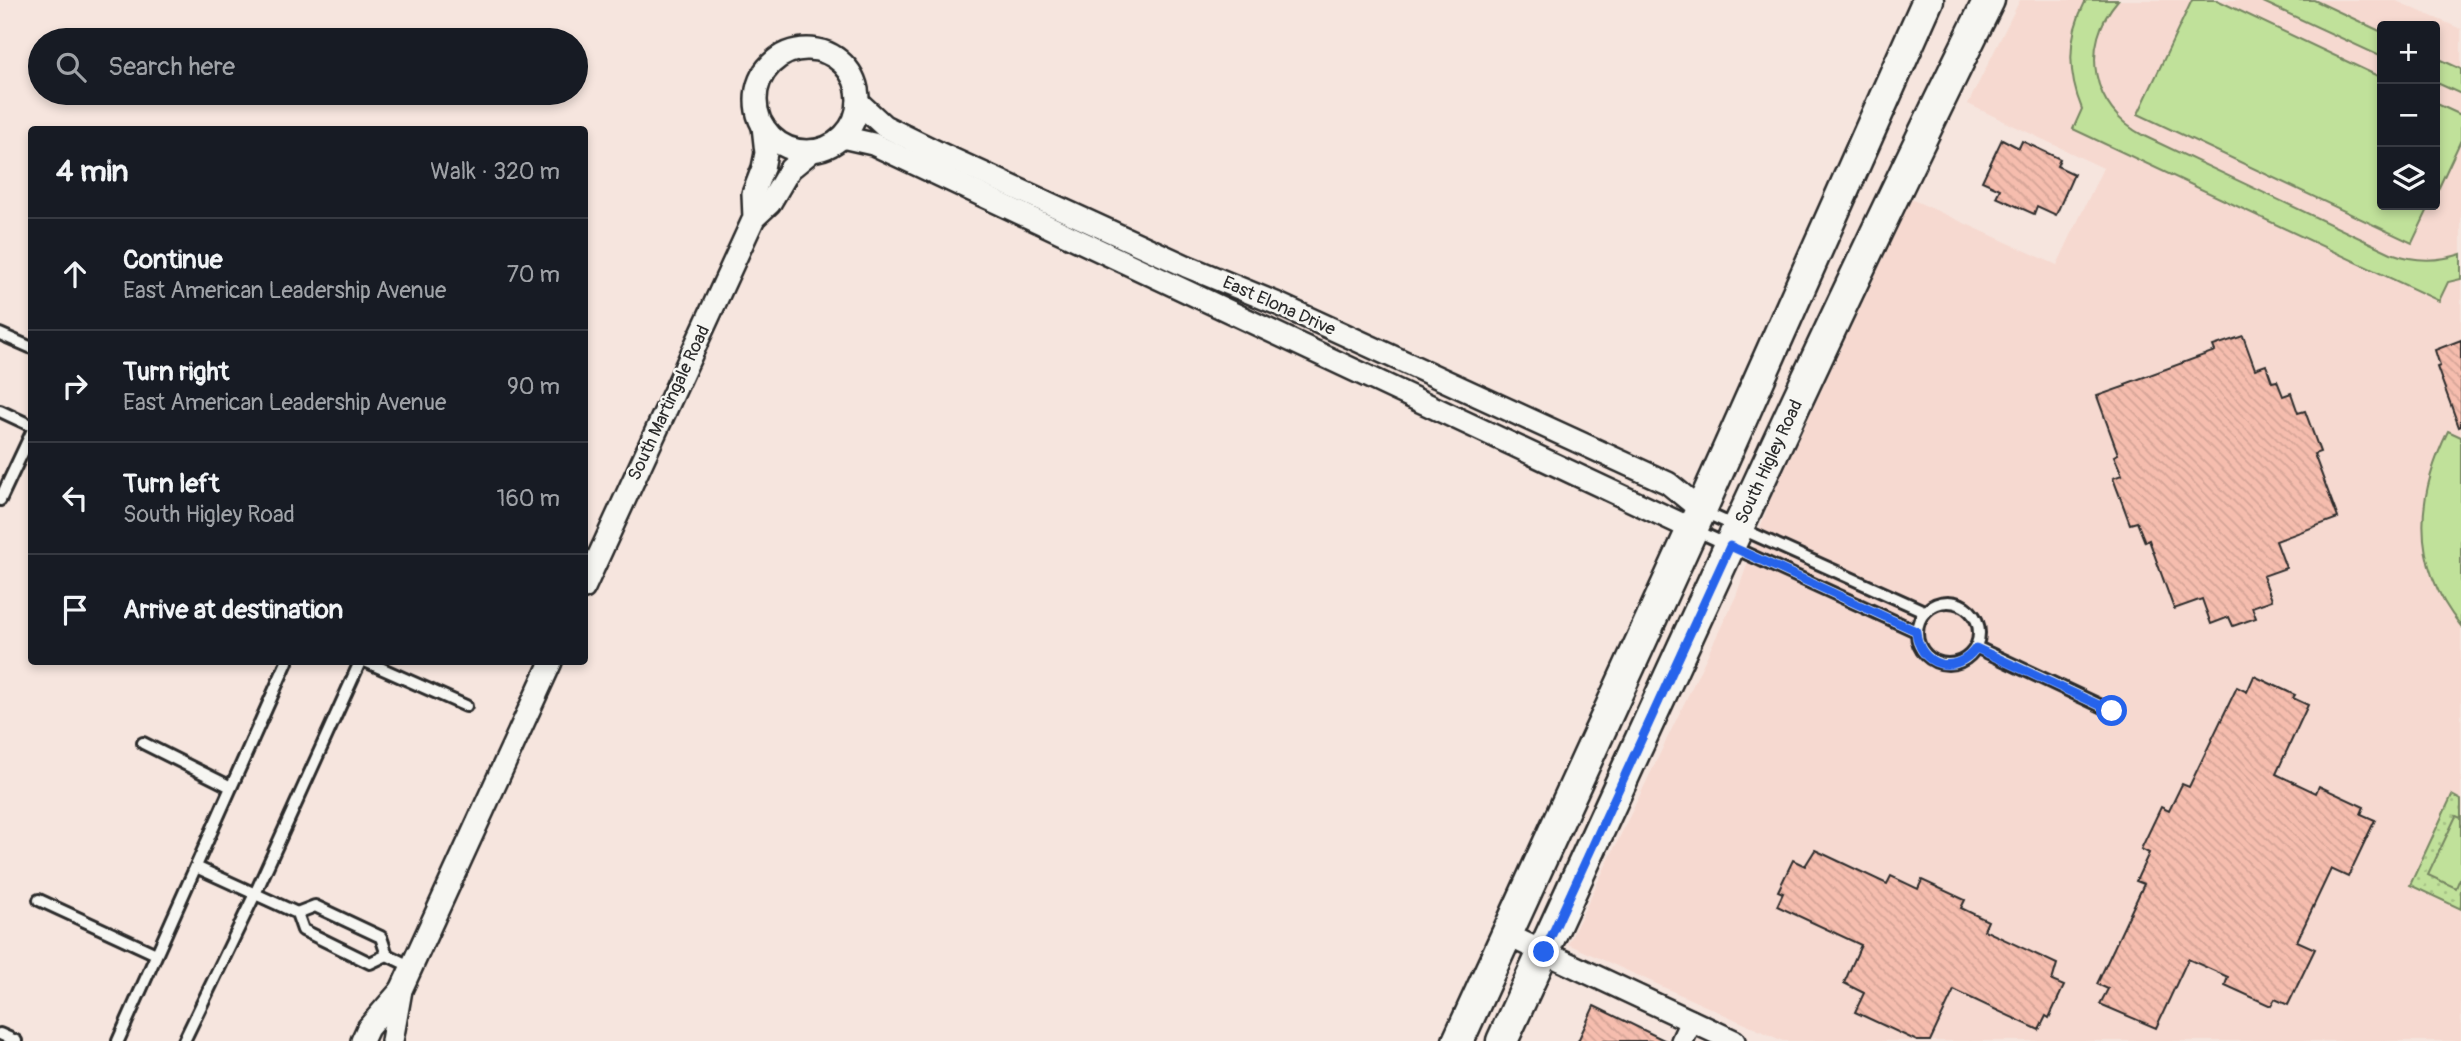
<!DOCTYPE html>
<meta charset="utf-8">
<style>
:root{--surface:#171b24;--page:#20242c;--text:#f1f3f6;--muted:#9ea1a6;--line:#363941}
body{margin:0;font-family:Pangolin,sans-serif;background:var(--page);color:var(--text)}
.controls{position:absolute;right:21px;top:21px;display:grid;overflow:hidden;border-radius:7px;box-shadow:0 4px 10px #0003}
.controls button{width:63px;height:63px;display:grid;place-items:center;padding:0;border:0;border-bottom:2px solid var(--line);background:var(--surface);color:var(--text);font:35px sans-serif}
.stop{position:absolute;width:21px;height:21px;margin:-16px;border:5px solid #2563eb;border-radius:50%;background:#fff}
.stop.end{background:#2563eb;border-color:#fff;box-shadow:0 2px 7px #0008}
.list{margin:0;padding:0;list-style:none}
h2{display:flex;justify-content:space-between;align-items:center;height:91px;margin:0;padding:0 28px;font-size:30px}
h2 small{font-size:23px;font-weight:400;color:var(--muted)}
.list li{display:grid;grid-template-columns:46px 1fr auto;gap:21px;align-items:center;box-sizing:border-box;height:112px;padding:0 28px;border-top:2px solid var(--line)}
.list b{display:block;font-size:26px;white-space:nowrap}
.list p{margin:0;font-size:23px;white-space:nowrap;color:var(--muted)}
.list em{font-size:23px;font-style:normal;color:var(--muted)}
.icon{flex:none;width:38px;height:38px;fill:none;stroke:currentColor;stroke-width:2;stroke-linecap:round;stroke-linejoin:round}
.map{position:relative;flex:none;width:2461px;height:1041px;overflow:hidden}
.search{position:absolute;background:var(--surface);box-shadow:0 4px 10px #0003;left:28px;top:28px;width:560px;height:77px;display:flex;align-items:center;gap:18px;box-sizing:border-box;padding:0 24px;border-radius:38px;color:var(--muted);font-size:26px}
.panel{position:absolute;background:var(--surface);box-shadow:0 4px 10px #0003;left:28px;top:126px;width:560px;height:539px;border-radius:7px}
.map>svg:first-child{display:block}
.built{fill:#f6d9d0;fill-rule:evenodd}
.park{fill:url(#park-dots);stroke:#768662;stroke-width:2}
.pitch{fill:#c0e19a;stroke:#768662;stroke-width:2}
.building{fill:url(#building-back-hatch);stroke:#2b2b2b;stroke-width:2}
.lines{fill:none;stroke-linecap:round;stroke-linejoin:round}
.service-casing{stroke:#2b2b2b;stroke-width:16}
.minor-casing{stroke:#2b2b2b;stroke-width:26}
.secondary-casing{stroke:#2b2b2b;stroke-width:35}
.service{stroke:#f6f6f2;stroke-width:10}
.minor{stroke:#f6f6f2;stroke-width:21}
.secondary{stroke:#f6f6f2;stroke-width:30}
.route{stroke:#2563eb;stroke-width:9}
.labels{text-anchor:middle;dominant-baseline:central;stroke-width:5;stroke-linejoin:round;paint-order:stroke}
.street-label{font-size:18px;fill:#2b2b2b;stroke:#f6f6f2}
</style>
<div class="map">
<svg width="2461" height="1041" viewBox="0 0 2461 1041">
<defs>
<pattern id="park-dots" width="8" height="8" patternUnits="userSpaceOnUse" patternTransform="scale(1.75)"><rect width="8" height="8" fill="#c0e19a"/><path d="M2 2h.1M6 6h.1" fill="none" stroke="#a5c185" stroke-width="1.8" stroke-linecap="round"/></pattern>
<pattern id="building-back-hatch" width="6" height="6" patternUnits="userSpaceOnUse" patternTransform="scale(1.75)"><rect width="6" height="6" fill="#f6bdae"/><path d="M-1 5l2 2M0 0l6 6M5-1l2 2" fill="none" stroke="#d3a396"/></pattern>
</defs>
<rect width="100%" height="100%" fill="#f6e5de"/>
<filter id="ink" filterUnits="userSpaceOnUse"><feTurbulence type="fractalNoise" baseFrequency=".0143" numOctaves="2"/><feDisplacementMap in="SourceGraphic" scale="14" xChannelSelector="R" yChannelSelector="G"/><feConvolveMatrix kernelMatrix="1 2 1 2 8 2 1 2 1" color-interpolation-filters="sRGB"/></filter>
<g filter="url(#ink)">
<path class="built" d="M2020 0H2394L2461 29V1041H1783L1568 944 1736 596 1770 500 1911 199 2057 265 2103 168 1968 104ZM2382 26H2435V205H2382Z"/>
<path class="park" d="M2452 795 2461 800V909L2410 885Z"/>
<g class="pitch">
<path d="M2086 0H2118C2079 45 2091 109 2144 136L2391 253C2415 262 2437 262 2461 254V279L2448 282 2439 301 2073 129 2082 109C2067 72 2067 36 2086 0Z"/>
<path d="M2192 0H2217L2382 78V205H2430L2412 243 2138 114Z"/>
<path d="M2259 0H2314L2382 32V57Z"/>
<path d="M2435 57 2461 69V94L2435 82Z"/>
<path d="M2435 103 2461 115V140L2435 196Z"/>
<path d="M2448 431 2461 437V626C2411 565 2415 498 2448 431Z"/>
<path d="M2456 816 2461 818V876L2456 888 2428 875Z"/>
</g>
<g class="building">
<path d="M2002 139 2019 148 2022 141 2060 159 2057 166 2074 174 2056 215 2037 206 2034 214 1996 197 2000 189 1982 181Z"/>
<path d="M2243 336 2255 369 2266 365 2272 382 2277 381 2283 396 2291 393 2298 413 2305 411 2320 452 2314 454 2338 518 2276 541 2286 568 2263 576 2272 600 2252 607 2256 618 2233 626 2229 617 2211 624 2202 599 2174 609 2149 540 2145 542 2137 522 2130 524 2113 478 2122 475 2114 456 2118 454 2097 396 2126 386 2125 384 2215 351 2213 346Z"/>
<path d="M2461 340V426L2459 427 2437 367 2440 366 2435 350Z"/>
<path d="M2254 676 2295 695 2293 698 2308 705 2276 774 2316 793 2319 786 2364 807 2361 814 2375 820 2348 877 2331 869 2297 941 2315 949 2288 1005 2275 999 2271 1006 2225 985 2228 977 2188 959 2156 1028 2100 1004 2108 989 2097 984 2144 884 2136 881 2149 853 2141 849 2161 807 2169 811 2182 784 2189 787 2237 687 2247 692Z"/>
<path d="M1815 850 1887 884 1891 876 1918 889 1922 880 1965 900 1961 908 1988 921 1984 930 2057 964 2052 981 2064 986 2049 1018 2046 1016 2039 1030 1954 990 1930 1041H1917L1855 1012 1864 993 1844 983 1861 945 1777 906 1783 893 1778 891 1793 860 1805 866Z"/>
<path d="M1594 1006 1666 1041H1578Z"/>
</g>
<g class="lines">
<defs>
<g id="service">
<path d="M0 334 32 348"/>
<path d="M0 411 32 426"/>
<path d="M0 500 32 432"/>
<path d="M1704 512 1924 611"/>
<path d="M1695 530 1916 631"/>
<circle cx="1948" cy="633" r="31"/>
<path d="M1976 647 2112 711"/>
<path d="M367 662 466 706"/>
<path d="M143 743 231 787"/>
<path d="M196 867 297 913 303 930 370 963 387 955"/>
<path d="M39 900 156 954"/>
<path d="M297 913 315 906 381 937 387 955 412 967"/>
<path d="M0 1034 16 1041"/>
<path d="M118 1041 287 662"/>
<path d="M184 1041 255 894 360 662"/>
</g>
<g id="minor">
<circle cx="807" cy="100" r="51"/>
<path d="M858 102 884 126 939 153 1186 266 1278 304 1668 483 1701 510"/>
<path d="M842 137 873 144 1692 529"/>
<path d="M754 218 753 194 763 168 766 153 763 126"/>
<path d="M584 588 754 218 770 203 790 169 812 151"/>
<path d="M1507 935 1734 1041"/>
<path d="M362 1041 368 1028 401 990"/>
<path d="M392 1041 401 990 551 662"/>
<path d="M1682 1041 1691 1021"/>
</g>
<g id="secondary">
<path d="M1458 1041 1701 510 1928 0"/>
<path d="M1502 1041C1663 693 1819 343 1989 0"/>
</g>
</defs>
<use href="#service" class="service-casing"/>
<use href="#minor" class="minor-casing"/>
<use href="#secondary" class="secondary-casing"/>
<use href="#service" class="service"/>
<use href="#minor" class="minor"/>
<use href="#secondary" class="secondary"/>
</g>
</g>
<g class="lines" filter="url(#ink)">
<path class="route" d="M1544 952 1730 546 1916 631C1919 667 1955 676 1976 648L2112 711"/>
</g>
<g class="labels">
<g class="street-label">
<text transform="translate(1279 306) rotate(24)">East Elona Drive</text>
<text transform="translate(669 403) rotate(-65)">South Martingale Road</text>
<text transform="translate(1769 462) rotate(-65)">South Higley Road</text>
</g>
</g>
</svg>
<div class="controls">
<button>+</button>
<button>−</button>
<button><svg class="icon" aria-label="layers" viewBox="0 0 24 24"><path d="M12 4l9 5-9 5-9-5zM3 14l9 5 9-5"/></svg></button>
</div>
<div class="stop" style="left:2112px;top:711px"></div>
<div class="stop end" style="left:1544px;top:952px"></div>
<div class="search"><svg class="icon" aria-label="search" viewBox="0 0 24 24"><circle cx="10" cy="10" r="6"/><path d="M15 15l6 6"/></svg>Search here</div>
<section class="panel">
<h2>4 min<small>Walk · 320 m</small></h2>
<ul class="list">
<li><svg class="icon" aria-label="ahead" viewBox="0 0 24 24"><path d="M12 20V5M6 11l6-6 6 6"/></svg><div><b>Continue</b><p>East American Leadership Avenue</p></div><em>70 m</em></li>
<li><svg class="icon" aria-label="right" viewBox="0 0 24 24"><path d="M7 20v-9h11M14 6l5 5-5 5"/></svg><div><b>Turn right</b><p>East American Leadership Avenue</p></div><em>90 m</em></li>
<li><svg class="icon" aria-label="left" viewBox="0 0 24 24"><path d="M17 20v-9H6M10 6l-5 5 5 5"/></svg><div><b>Turn left</b><p>South Higley Road</p></div><em>160 m</em></li>
<li><svg class="icon" aria-label="arrive" viewBox="0 0 24 24"><path d="M6 21V4h12l-3 4 3 4H6"/></svg><div><b>Arrive at destination</b></div></li>
</ul>
</section>
</div>
